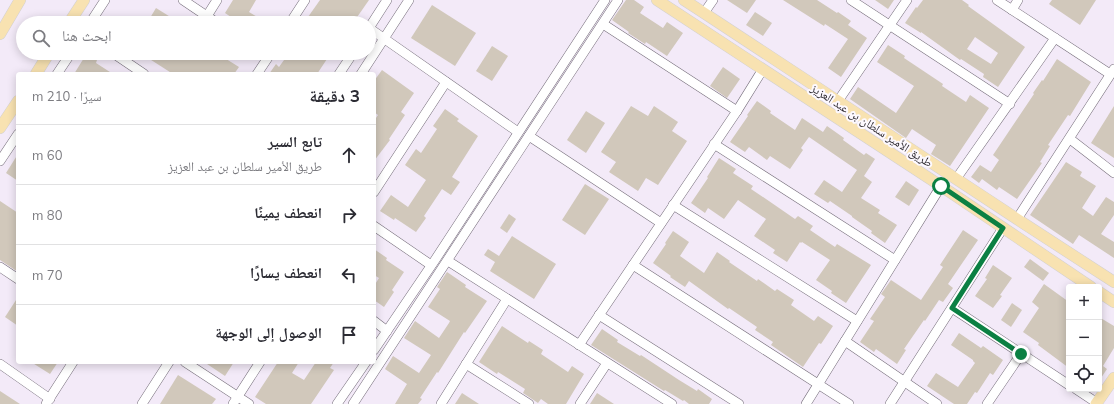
<!DOCTYPE html>
<html lang="ar">
<meta charset="utf-8">
<style>
:root{--surface:#fff;--page:#f7f7f7;--text:#2b2b33;--muted:#7c7c81;--line:#e1e1e2}
body{margin:0;font-family:Mulish,"Noto Naskh Arabic",sans-serif;background:var(--page);color:var(--text);direction:rtl}
.controls{position:absolute;right:12px;bottom:12px;display:grid;overflow:hidden;border-radius:4px;box-shadow:0 2px 10px #0003}
.controls button{width:36px;height:36px;display:grid;place-items:center;padding:0;border:0;border-bottom:1px solid var(--line);background:var(--surface);color:var(--text);font:20px sans-serif}
.stop{position:absolute;width:12px;height:12px;margin:-9px;border:3px solid #0b8043;border-radius:50%;background:#fff}
.stop.end{background:#0b8043;border-color:#fff;box-shadow:0 1px 4px #0008}
.list{margin:0;padding:0;list-style:none}
h2{display:flex;justify-content:space-between;align-items:center;height:52px;margin:0;padding:0 16px;font-size:17px}
h2 small{font-size:13px;font-weight:400;color:var(--muted)}
.list li{display:grid;grid-template-columns:26px 1fr auto;gap:12px;align-items:center;box-sizing:border-box;height:60px;padding:0 16px;border-top:1px solid var(--line)}
.list b{display:block;font-size:15px;white-space:nowrap}
.list p{margin:0;font-size:13px;white-space:nowrap;color:var(--muted)}
.list em{font-size:13px;font-style:normal;color:var(--muted)}
.icon{flex:none;width:22px;height:22px;fill:none;stroke:currentColor;stroke-width:2;stroke-linecap:round;stroke-linejoin:round}
.map{position:relative;flex:none;width:1114px;height:404px;overflow:hidden;direction:ltr}
.search{position:absolute;background:var(--surface);box-shadow:0 2px 10px #0003;left:16px;top:16px;width:360px;height:44px;display:flex;align-items:center;gap:10px;box-sizing:border-box;padding:0 14px;border-radius:22px;color:var(--muted);font-size:15px}
.panel{position:absolute;background:var(--surface);box-shadow:0 2px 10px #0003;left:16px;top:72px;width:360px;height:292px;border-radius:4px;direction:rtl}
.map>svg:first-child{display:block}
.building{fill:#d1c8bb;fill-rule:evenodd}
.lines{fill:none;stroke-linecap:round;stroke-linejoin:round}
.minor-casing{stroke:#766e7b;stroke-width:10}
.major-casing{stroke:#d2d1d2;stroke-width:12}
.minor{stroke:#fff;stroke-width:9}
.major{stroke:#f8e2b1;stroke-width:11}
.route{stroke:#0b8043;stroke-width:5}
.labels{text-anchor:middle;dominant-baseline:central;stroke-width:4;stroke-linejoin:round;paint-order:stroke}
.street-label{font-size:12px;fill:#312d33;stroke:#fdf9ff}
</style>
<div class="map">
<svg width="1114" height="404" viewBox="0 0 1114 404">
<rect width="100%" height="100%" fill="#f3eaf8"/>
<g class="building">
<path d="M233 0H256L249 12 267 23H240L225 13Z"/>
<path d="M320 0H369L353 23H317L308 17Z"/>
<path d="M626 0H634L644 7 640 13 663 28 667 22 683 33 667 56 646 42 645 44 628 33 629 32 612 20Z"/>
<path d="M727 0H756L747 13Z"/>
<path d="M783 0H817L837 13 838 12 851 21 848 25 867 38 841 77 828 68 848 39 825 24 824 26Z"/>
<path d="M875 0H894L888 9Z"/>
<path d="M923 0H962L969 5 968 6 1025 47 998 87 983 77 984 74 961 59 960 60 921 32V33L905 23 916 7 917 8ZM975 37 998 53 991 64 967 49Z"/>
<path d="M1052 0H1096L1080 25 1049 4Z"/>
<path d="M432 5 476 33 455 66 411 38Z"/>
<path d="M156 8 180 23H147Z"/>
<path d="M755 12 772 23 763 36 746 25Z"/>
<path d="M888 45 905 56 904 58 943 84 942 86 966 102 970 95 989 108 950 166 931 154 936 145 912 129 906 138 850 99 858 87 896 113 914 86 877 62Z"/>
<path d="M492 46 508 56 492 81 476 71Z"/>
<path d="M87 53 97 60 96 63 113 74H74Z"/>
<path d="M152 53H225L223 57 239 67 234 74H173L148 58Z"/>
<path d="M289 53H331L317 74H269L276 64 279 67Z"/>
<path d="M1057 59 1091 82 1070 116 1068 115 1048 145 1050 146 1040 162 1042 163 1017 199 999 187 997 190 982 179 979 183 971 177 980 165 991 172 999 160 993 155 1034 94 1033 93 1042 80 1043 81Z"/>
<path d="M723 67 740 79 727 98 710 86Z"/>
<path d="M382 70 414 93 401 112 405 115 389 139 390 140 374 161V121L378 115 374 112V81Z"/>
<path d="M757 101 771 111 770 113 795 130 802 118 823 132 827 126 844 138 843 140 864 155 866 153 875 159 864 176 872 182 861 198 880 210 878 213 897 225 885 243 871 233 872 231 852 217V216L830 201 828 203 814 194 824 180 842 192 857 170 809 137 801 148 803 150 790 169 770 156 767 160 749 147 745 152 730 142 748 116 747 115Z"/>
<path d="M631 106 648 116 654 106 678 122 672 131 687 141 658 185 646 178 638 191 609 172 616 162 601 152Z"/>
<path d="M1114 106V158L1091 143Z"/>
<path d="M445 109 459 119 457 121 478 136 452 177 460 182 451 195 442 189 424 216 426 218 416 232 395 218 394 220 380 211 391 195 408 207 426 180 405 165 416 149 421 153 437 129 433 126Z"/>
<path d="M586 111 605 123 586 153 567 140Z"/>
<path d="M18 154V181L6 173Z"/>
<path d="M719 158 736 169 733 173 753 186 751 189 766 199 795 219 798 216 813 226 810 230 835 247 837 244 871 265 846 303 831 293 832 291 816 280 830 260 802 242 801 243 800 242 787 262 773 253 775 250 754 236 766 219 738 200 724 219 708 208 705 213 691 203 708 178 707 177Z"/>
<path d="M1066 162 1082 172 1080 176 1096 186 1082 208 1093 216 1106 197 1114 202V215L1101 234 1114 242V258L1079 235 1073 244 1030 215Z"/>
<path d="M906 181 919 190 909 206 895 197Z"/>
<path d="M585 184 609 199 585 235 562 220Z"/>
<path d="M0 201 18 213V272L0 260Z"/>
<path d="M509 214 516 219 507 233 500 228Z"/>
<path d="M963 230 978 240 948 284 953 288 943 302 939 300 925 321 924 320 904 349 906 350 897 364 876 349 874 352 860 342 874 321 870 319 885 297 881 294 891 280 921 300 943 267 940 265Z"/>
<path d="M673 231 689 242 680 256 704 273 717 252 730 261 729 262 757 281 758 279 775 291 777 289 794 300 791 305 814 321 818 316 833 326 821 344 819 343 803 367 771 345 773 342 755 330 757 327 729 308 728 309 689 281 685 287 670 277 671 276 653 263 666 244 665 243Z"/>
<path d="M512 236 556 264 534 299 490 271 495 262 484 255 488 249 499 256Z"/>
<path d="M374 249 387 258 386 260 404 272 392 290 394 292 384 307 374 300V286L379 278 374 275Z"/>
<path d="M1030 259 1049 273 1043 281 1024 267Z"/>
<path d="M993 265 1012 278 1000 295 1002 296 993 308 975 296 987 279 985 278Z"/>
<path d="M447 272 466 285 465 287 487 301 465 333 464 332 438 373 437 372 420 398 422 399 418 404H395L407 384 385 369 393 356 419 373 431 355 404 338 415 321 439 338 449 323 450 321 428 307 440 289 437 287Z"/>
<path d="M1044 284 1069 302V368L1038 345 1039 343 1023 332 1039 308 1032 302Z"/>
<path d="M18 297V326L5 317Z"/>
<path d="M1012 303 1022 310 1011 327 1001 320Z"/>
<path d="M1099 317 1114 326V348L1103 366 1107 369 1099 381Z"/>
<path d="M502 326 528 343 529 341 543 350 541 354 568 372 572 366 584 374 566 404H548L541 399 538 403 523 393 525 389 498 372 497 374 479 362Z"/>
<path d="M602 329 618 340 617 342 640 356 641 355 679 380 697 391 698 389 712 399 709 404H689L684 400 683 401 665 390 664 391 591 345Z"/>
<path d="M959 333 981 348 983 346 1003 360 993 375 990 373 977 393 975 392 967 404H954L927 386 936 373 958 387 975 363 973 361V360L951 345Z"/>
<path d="M31 362H58L50 374Z"/>
<path d="M204 362H234L225 376Z"/>
<path d="M278 362H299L292 373 304 380 316 362H334L330 368 334 370 311 404H266L255 397Z"/>
<path d="M178 375 216 399 212 404H160Z"/>
<path d="M0 391 20 404H0Z"/>
<path d="M462 393 479 404H455Z"/>
<path d="M597 393 614 404H590Z"/>
</g>
<g class="lines">
<defs>
<g id="minor">
<path d="M183 0 217 23"/>
<path d="M851 0 1010 104"/>
<path d="M997 0 1110 74"/>
<path d="M1012 10 1018 0"/>
<path d="M704 13 713 0"/>
<path d="M207 16 217 0"/>
<path d="M90 23 105 0"/>
<path d="M290 23 305 0"/>
<path d="M603 24 737 111"/>
<path d="M369 28 518 132"/>
<path d="M369 28 387 0"/>
<path d="M113 53 144 74"/>
<path d="M57 74 71 53"/>
<path d="M257 74 271 53"/>
<path d="M339 74 353 53"/>
<path d="M361 74 409 0"/>
<path d="M838 101 907 0"/>
<path d="M529 136 661 223"/>
<path d="M1070 139 1114 173"/>
<path d="M714 144 895 260"/>
<path d="M0 161 18 134"/>
<path d="M956 179 1055 38"/>
<path d="M374 192 446 82"/>
<path d="M673 205 857 321"/>
<path d="M1017 219 1114 69"/>
<path d="M374 226 431 265"/>
<path d="M448 261 672 404"/>
<path d="M633 265 849 404"/>
<path d="M0 267 18 279"/>
<path d="M952 308 1069 385"/>
<path d="M599 315 739 404"/>
<path d="M374 321 387 331"/>
<path d="M845 341 937 404"/>
<path d="M579 345 737 111 763 69"/>
<path d="M374 350 435 260 605 0"/>
<path d="M185 362 249 404"/>
<path d="M0 364 50 399"/>
<path d="M466 364 529 404"/>
<path d="M1076 389 1097 403"/>
<path d="M46 404 73 362"/>
<path d="M142 404 169 362"/>
<path d="M233 404 260 362"/>
<path d="M337 404 366 362"/>
<path d="M353 404 618 0"/>
<path d="M441 404 507 299"/>
<path d="M580 404 607 363"/>
<path d="M806 404 941 186"/>
<path d="M890 404 1003 228"/>
<path d="M987 404 1021 354"/>
</g>
<g id="major">
<path d="M657 0 941 186 1091 287"/>
<path d="M684 0 704 13 1017 219 1114 282"/>
<path d="M69 23 84 0"/>
<path d="M0 34 20 0"/>
<path d="M36 74 49 53"/>
<path d="M0 128 18 101"/>
<path d="M1099 292 1114 302"/>
<path d="M1096 404 1114 378"/>
</g>
</defs>
<use href="#minor" class="minor-casing"/>
<use href="#major" class="major-casing"/>
<use href="#minor" class="minor"/>
<use href="#major" class="major"/>
</g>
<g class="lines">
<path class="route" d="M941 186 1003 228 952 308 1021 354"/>
</g>
<g class="labels">
<g class="street-label">
<text transform="translate(872 125) rotate(33)">طريق الأمير سلطان بن عبد العزيز</text>
</g>
</g>
</svg>
<div class="controls">
<button>+</button>
<button>−</button>
<button><svg class="icon" aria-label="locate" viewBox="0 0 24 24"><circle cx="12" cy="12" r="6"/><path d="M12 2v4M12 18v4M2 12h4M18 12h4"/></svg></button>
</div>
<div class="stop" style="left:941px;top:186px"></div>
<div class="stop end" style="left:1021px;top:354px"></div>
<div class="search"><svg class="icon" aria-label="search" viewBox="0 0 24 24"><circle cx="10" cy="10" r="6"/><path d="M15 15l6 6"/></svg>ابحث هنا</div>
<section class="panel">
<h2>3 دقيقة<small>سيرًا · 210 m</small></h2>
<ul class="list">
<li><svg class="icon" aria-label="ahead" viewBox="0 0 24 24"><path d="M12 20V5M6 11l6-6 6 6"/></svg><div><b>تابع السير</b><p>طريق الأمير سلطان بن عبد العزيز</p></div><em>60 m</em></li>
<li><svg class="icon" aria-label="right" viewBox="0 0 24 24"><path d="M7 20v-9h11M14 6l5 5-5 5"/></svg><div><b>انعطف يمينًا</b></div><em>80 m</em></li>
<li><svg class="icon" aria-label="left" viewBox="0 0 24 24"><path d="M17 20v-9H6M10 6l-5 5 5 5"/></svg><div><b>انعطف يسارًا</b></div><em>70 m</em></li>
<li><svg class="icon" aria-label="arrive" viewBox="0 0 24 24"><path d="M6 21V4h12l-3 4 3 4H6"/></svg><div><b>الوصول إلى الوجهة</b></div></li>
</ul>
</section>
</div>
